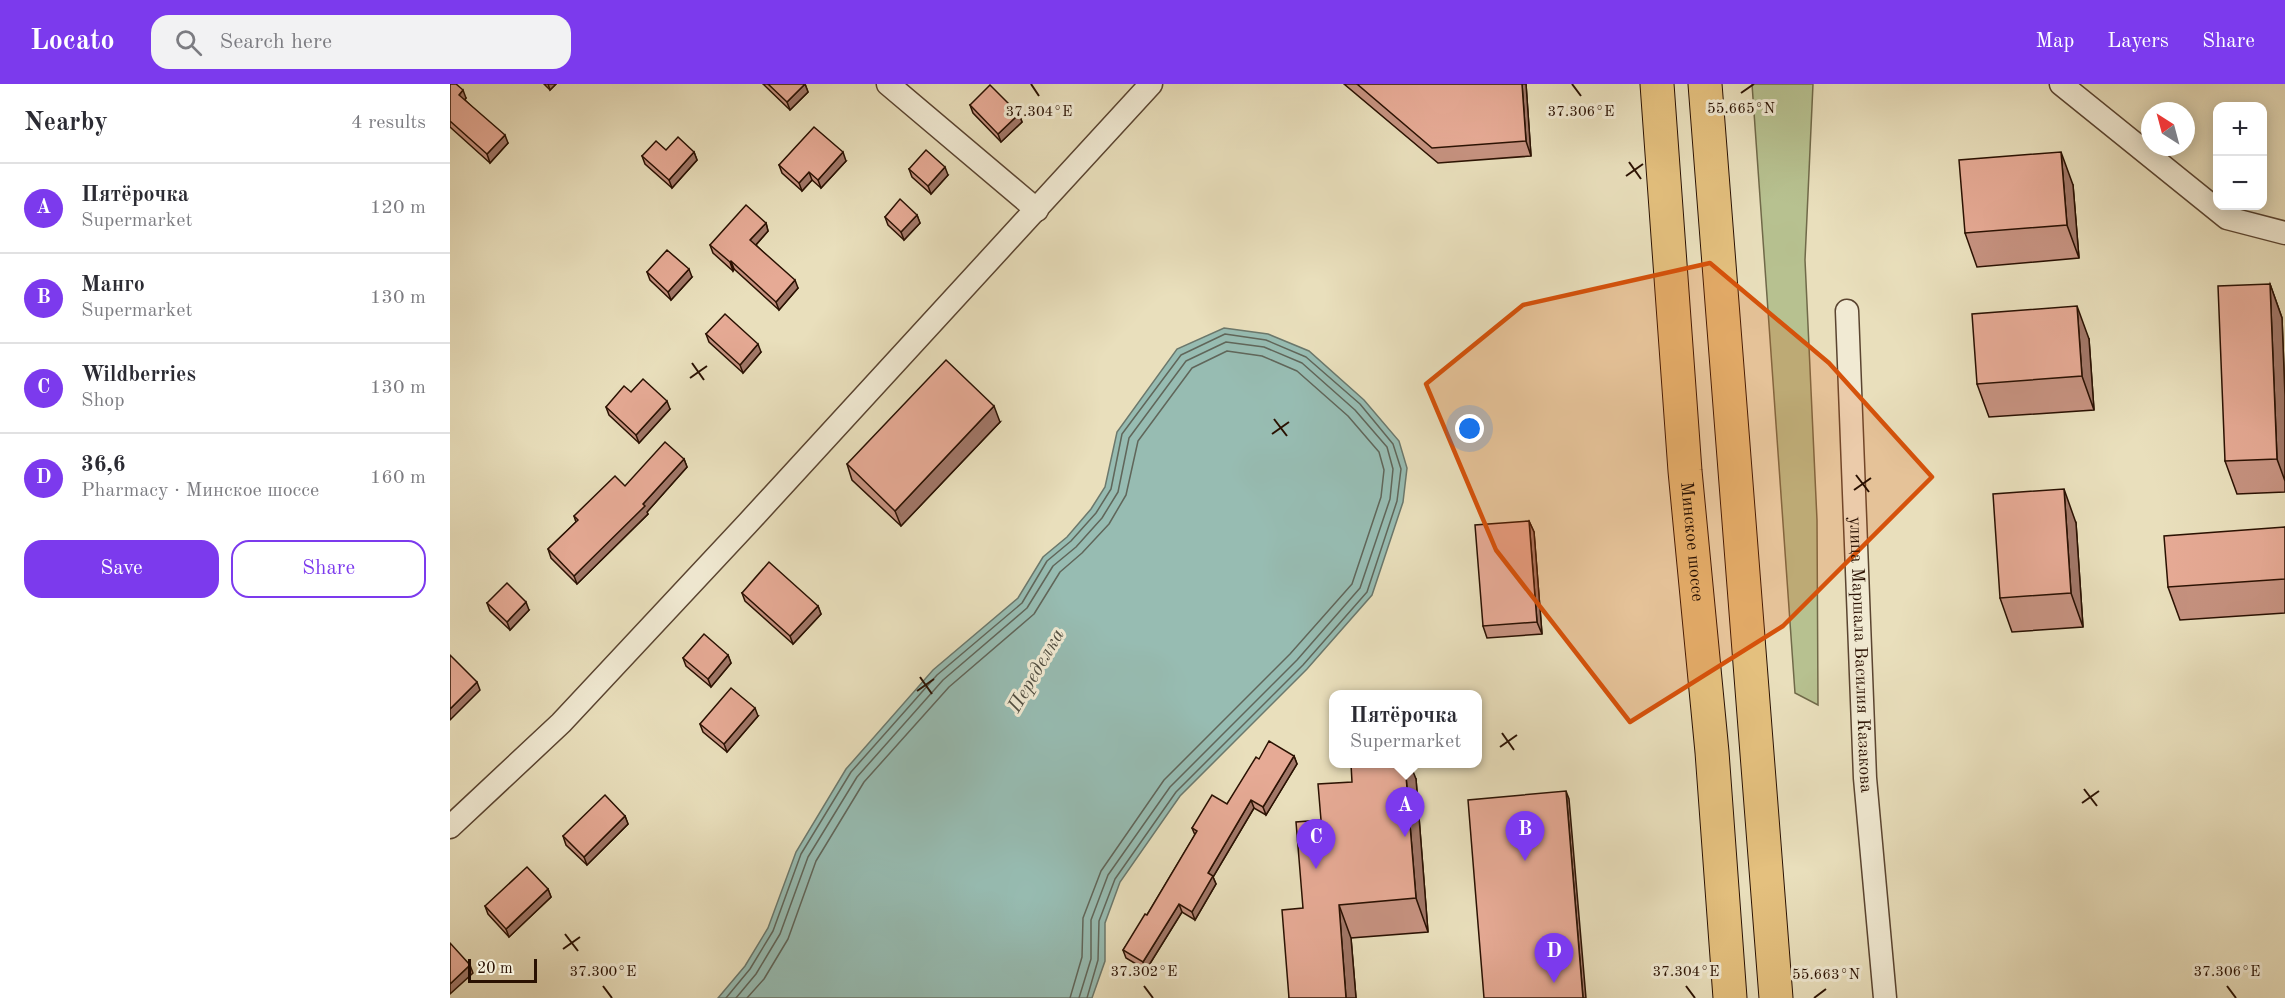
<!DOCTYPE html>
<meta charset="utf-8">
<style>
:root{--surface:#fff;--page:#f2f2f3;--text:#2b2b33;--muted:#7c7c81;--line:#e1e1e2;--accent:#7c3aed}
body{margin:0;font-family:"Old Standard TT",serif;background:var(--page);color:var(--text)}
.controls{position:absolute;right:18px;top:18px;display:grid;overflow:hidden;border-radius:12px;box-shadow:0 3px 15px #0003}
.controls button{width:54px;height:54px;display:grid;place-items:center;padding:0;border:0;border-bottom:2px solid var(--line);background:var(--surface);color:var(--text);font:30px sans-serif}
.compass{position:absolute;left:1691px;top:18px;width:54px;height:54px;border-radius:50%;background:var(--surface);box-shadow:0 3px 15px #0003;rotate:324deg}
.scale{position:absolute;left:18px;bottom:15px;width:69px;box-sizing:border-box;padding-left:6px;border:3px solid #2a1102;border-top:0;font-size:16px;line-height:21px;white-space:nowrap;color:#2a1102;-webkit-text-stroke:4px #f1ead3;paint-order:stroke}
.you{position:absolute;left:1020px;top:345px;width:21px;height:21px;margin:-15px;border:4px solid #fff;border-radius:50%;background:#1a73e8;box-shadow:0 0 0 9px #1a73e833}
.badge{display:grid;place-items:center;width:39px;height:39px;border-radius:50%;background:var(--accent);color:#fff;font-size:20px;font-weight:700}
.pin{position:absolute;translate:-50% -50px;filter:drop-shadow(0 2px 3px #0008)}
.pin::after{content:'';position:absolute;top:32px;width:21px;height:18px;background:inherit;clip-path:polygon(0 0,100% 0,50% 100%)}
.popup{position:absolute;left:879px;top:606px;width:153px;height:78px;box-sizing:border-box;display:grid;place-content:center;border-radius:12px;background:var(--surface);filter:drop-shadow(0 2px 4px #0005);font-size:20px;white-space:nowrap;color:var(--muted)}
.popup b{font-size:22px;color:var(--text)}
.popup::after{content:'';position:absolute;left:50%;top:100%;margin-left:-12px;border:12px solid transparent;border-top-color:var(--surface)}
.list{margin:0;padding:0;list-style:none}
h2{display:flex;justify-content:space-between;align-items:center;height:78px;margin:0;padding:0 24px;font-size:26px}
h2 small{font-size:20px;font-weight:400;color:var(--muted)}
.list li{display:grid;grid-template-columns:39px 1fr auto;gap:18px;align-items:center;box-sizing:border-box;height:90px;padding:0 24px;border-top:2px solid var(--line)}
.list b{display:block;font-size:22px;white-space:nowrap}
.list p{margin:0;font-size:20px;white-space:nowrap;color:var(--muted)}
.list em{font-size:20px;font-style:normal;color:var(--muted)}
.actions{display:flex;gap:12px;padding:18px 24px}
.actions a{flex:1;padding:14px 0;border:2px solid var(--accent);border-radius:18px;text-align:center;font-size:21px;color:var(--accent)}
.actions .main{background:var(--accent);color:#fff}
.icon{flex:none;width:33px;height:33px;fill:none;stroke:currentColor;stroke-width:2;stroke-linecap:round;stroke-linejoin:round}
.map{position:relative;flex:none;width:1835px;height:914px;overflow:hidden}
header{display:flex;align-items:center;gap:36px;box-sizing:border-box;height:84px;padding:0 30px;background:var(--accent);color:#fff}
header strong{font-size:28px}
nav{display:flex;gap:33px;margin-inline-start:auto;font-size:21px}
.search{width:420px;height:54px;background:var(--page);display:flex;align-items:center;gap:15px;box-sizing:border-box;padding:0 21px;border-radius:18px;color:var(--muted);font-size:22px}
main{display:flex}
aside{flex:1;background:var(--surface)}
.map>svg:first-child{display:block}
.green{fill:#b7c190;stroke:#706949;stroke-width:1.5}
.water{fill:#97bcb2;stroke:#6b786c;stroke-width:1.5}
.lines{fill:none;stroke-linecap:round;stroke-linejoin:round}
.shore{stroke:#60665a;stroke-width:1.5}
.minor-casing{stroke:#5a4430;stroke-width:25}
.highway-casing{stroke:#2a1102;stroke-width:35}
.minor{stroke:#f1ead3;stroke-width:22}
.highway{stroke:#e4c07e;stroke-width:33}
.wall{fill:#c69280;stroke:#2a1102;stroke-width:1.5}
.shaded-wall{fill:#a17768;stroke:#2a1102;stroke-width:1.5}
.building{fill:#e6aa95;stroke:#2a1102;stroke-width:1.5}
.marked{fill:#d5520b;fill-opacity:0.2;stroke:#d5520b;stroke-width:4.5;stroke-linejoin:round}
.ticks{fill:none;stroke:#2a1102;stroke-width:2}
.labels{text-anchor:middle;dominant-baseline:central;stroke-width:6;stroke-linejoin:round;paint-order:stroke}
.street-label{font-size:18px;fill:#2a1102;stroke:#f1ead3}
.water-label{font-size:20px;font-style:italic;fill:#504d40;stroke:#f1ead3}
.ticks-label{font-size:15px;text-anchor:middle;fill:#2a1102;stroke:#f1ead3;stroke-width:6;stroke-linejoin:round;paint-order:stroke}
</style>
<header>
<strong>Locato</strong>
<div class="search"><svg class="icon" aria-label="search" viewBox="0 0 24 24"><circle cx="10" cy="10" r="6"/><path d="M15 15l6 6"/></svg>Search here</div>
<nav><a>Map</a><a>Layers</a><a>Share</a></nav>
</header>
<main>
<aside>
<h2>Nearby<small>4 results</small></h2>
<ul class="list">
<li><span class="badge">A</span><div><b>Пятёрочка</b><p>Supermarket</p></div><em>120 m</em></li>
<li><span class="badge">B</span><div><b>Манго</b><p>Supermarket</p></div><em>130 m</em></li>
<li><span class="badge">C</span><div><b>Wildberries</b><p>Shop</p></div><em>130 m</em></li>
<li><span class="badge">D</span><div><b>36,6</b><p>Pharmacy · Минское шоссе</p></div><em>160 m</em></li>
</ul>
<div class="actions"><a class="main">Save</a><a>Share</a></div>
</aside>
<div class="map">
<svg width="1835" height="914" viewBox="0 0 1835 914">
<rect width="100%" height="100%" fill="#e9dfbc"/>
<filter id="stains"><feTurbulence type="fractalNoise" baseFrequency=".00333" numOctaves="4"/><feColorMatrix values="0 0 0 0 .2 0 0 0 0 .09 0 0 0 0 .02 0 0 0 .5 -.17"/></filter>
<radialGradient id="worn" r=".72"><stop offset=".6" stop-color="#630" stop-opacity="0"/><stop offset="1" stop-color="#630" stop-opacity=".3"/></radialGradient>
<path class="green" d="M1302 0H1363L1355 176 1367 436 1368 621 1345 609Z"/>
<path class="water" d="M774 244 818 250 859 267 914 316 949 357 957 384 953 418 922 511 857 585 730 712 670 798 655 839V877L642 914H268L295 882 318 844 346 768 396 685 483 586 568 514 593 473 617 453 641 425 655 403 667 348 727 265Z"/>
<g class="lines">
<g class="shore">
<path d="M276 914 300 885 323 847 351 770 401 688 487 591 572 519 597 477 621 457 646 429 661 405 672 350 731 271 775 250 816 256 856 273 910 320 943 360 951 385 947 417 917 508 853 581 726 708 665 795 649 837 648 876 637 914"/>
<path d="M286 914 306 890 330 850 358 773 407 693 493 596 577 524 603 482 626 463 652 434 668 408 679 354 736 277 776 258 814 263 852 279 905 326 937 363 943 385 940 415 910 504 847 576 720 703 658 791 641 836V875L629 914"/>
<path d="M297 914 314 895 338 855 366 777 414 698 499 603 584 530 610 488 632 469 659 440 676 411 688 357 742 284 777 267 812 272 847 287 898 332 929 368 934 386 931 413 902 500 840 570 714 696 651 787 633 834 632 873 620 914"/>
</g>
<defs>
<g id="minor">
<path d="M438 0 587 126"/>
<path d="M1611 0 1777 134 1835 149"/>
<path id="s1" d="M1397 227 1415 694 1435 914"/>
<path d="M0 743 111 639 297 440 701 0"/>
</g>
<g id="highway">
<path id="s2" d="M1207 0 1235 387 1262 668 1280 914"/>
<path d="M1255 0 1326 914"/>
</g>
</defs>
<use href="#minor" class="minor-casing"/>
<use href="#highway" class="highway-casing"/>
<use href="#minor" class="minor"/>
<use href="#highway" class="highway"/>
</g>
<g class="wall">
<path d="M0 0 16 14 15 16 58 59 40 79 0 43Z"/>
<path d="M94 0H106L100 6Z"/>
<path d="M313 0H355L358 8 340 26Z"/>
<path d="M894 0H1076L1081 72 988 79Z"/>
<path d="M520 21 569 30 572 38 551 58 523 29Z"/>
<path d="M244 68 247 76 222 104 195 80 192 72Z"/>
<path d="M396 77 371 104 362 96 352 107 332 89 329 81Z"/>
<path d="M459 85 498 91 481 110 462 93Z"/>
<path d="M1623 101 1629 174 1527 183 1515 149Z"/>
<path d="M467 131 470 139 454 156 438 141 435 133Z"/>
<path d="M316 139 318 147 306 161 348 204 329 226 284 185 283 187 263 169 260 161Z"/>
<path d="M197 188 242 193 221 216 200 196Z"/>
<path d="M1820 200 1832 234 1835 312V408L1787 410 1775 377Z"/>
<path d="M256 250 311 268 293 289 259 258Z"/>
<path d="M1639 255 1644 326 1539 333 1527 300Z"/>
<path d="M181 308 220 325 189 359 159 331 156 323Z"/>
<path d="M550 338 451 442 402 396 397 380Z"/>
<path d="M234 375 237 383 197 428 198 430 127 500 101 474 98 465 126 438 124 432 175 402Z"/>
<path d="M1079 437 1084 448 1092 550 1037 554 1033 542Z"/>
<path d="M1626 439 1633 543 1562 548 1550 514Z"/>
<path d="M1835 443V529L1730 536 1718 503Z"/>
<path d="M292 509 368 522 371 530 343 560 295 517Z"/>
<path d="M37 519 79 526 60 546 40 527Z"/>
<path d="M278 571 281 579 261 603 236 582 233 574Z"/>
<path d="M308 632 277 668 253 648 250 640Z"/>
<path d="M844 672 847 680 816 731 804 724 763 793 766 800 745 836 732 828 696 886 676 874 673 866 697 831 745 751 742 744 777 720 809 675Z"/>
<path d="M966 695 978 848 901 854 906 914H839L853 824 871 736Z"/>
<path d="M175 732 178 740 137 781 116 761 113 752Z"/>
<path d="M98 805 101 813 59 853 38 830 35 822Z"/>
</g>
<g class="shaded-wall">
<path d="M98 0H106L100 6Z"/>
<path d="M355 0 358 8 340 26 337 18Z"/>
<path d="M1072 0H1076L1081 72 1076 57Z"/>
<path d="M13 6 16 14 12 19 9 11Z"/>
<path d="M569 30 572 38 551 58 548 50Z"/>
<path d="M55 51 58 59 40 79 37 70Z"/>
<path d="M244 68 247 76 222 104 219 96Z"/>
<path d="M393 68 396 77 371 104 368 96Z"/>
<path d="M1611 68 1623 101 1629 174 1617 141Z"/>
<path d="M495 83 498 91 481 110 478 102Z"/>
<path d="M359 88 362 96 352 107 349 99Z"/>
<path d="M467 131 470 139 454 156 451 148Z"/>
<path d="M316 139 318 147 303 164 300 156Z"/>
<path d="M281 177 284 185 283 187 280 178Z"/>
<path d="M239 185 242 193 221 216 218 208Z"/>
<path d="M345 196 348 204 329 226 326 218Z"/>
<path d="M1820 200 1832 234 1835 312V397L1827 375Z"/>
<path d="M1627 222 1639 255 1644 326 1632 292Z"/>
<path d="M308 260 311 268 293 289 290 281Z"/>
<path d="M217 317 220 325 189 359 186 351Z"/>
<path d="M544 322 550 338 451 442 445 427Z"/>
<path d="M234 375 237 383 197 428 198 430 127 500 124 492 193 420Z"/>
<path d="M1614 405 1626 439 1633 543 1621 509Z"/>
<path d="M1079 437 1084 448 1092 550 1087 538Z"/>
<path d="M76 518 79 526 60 546 57 538Z"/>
<path d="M368 522 371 530 343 560 340 552Z"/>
<path d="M278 571 281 579 261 603 258 595Z"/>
<path d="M27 598 30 606 0 636V625Z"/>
<path d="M305 624 308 632 277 668 274 660Z"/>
<path d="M844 672 847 680 816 731 813 723Z"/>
<path d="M955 680H960L966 695 978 848 966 814Z"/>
<path d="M1116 707 1119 715 1136 914H1133Z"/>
<path d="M801 716 804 724 763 793 766 800 745 836 742 828 758 789Z"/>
<path d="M175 732 178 740 137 781 134 773Z"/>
<path d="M98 805 101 813 59 853 56 845Z"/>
<path d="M729 820 732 828 696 886 693 878Z"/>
<path d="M889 821 901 854 906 914H896Z"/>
<path d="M20 881 23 889 0 910V900Z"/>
</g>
<g class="building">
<path d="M0 0H6L13 6 9 11 55 51 37 70 0 37Z"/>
<path d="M318 0H355L337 18Z"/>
<path d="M907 0H1072L1076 57 982 64Z"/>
<path d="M540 1 569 30 548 50 520 21Z"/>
<path d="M364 43 393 68 368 96 359 88 349 99 329 81Z"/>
<path d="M228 53 244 68 219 96 192 72 206 57 216 66Z"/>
<path d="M476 66 495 83 478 102 459 85Z"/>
<path d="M1611 68 1617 141 1515 149 1509 76Z"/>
<path d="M450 115 467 131 451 148 435 133Z"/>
<path d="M296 121 316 139 300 156 345 196 326 218 281 177 280 178 260 161Z"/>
<path d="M217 166 239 185 218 208 197 188Z"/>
<path d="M1820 200 1827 375 1775 377 1768 202Z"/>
<path d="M1627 222 1632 292 1527 300 1522 230Z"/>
<path d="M275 230 308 260 290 281 256 250Z"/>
<path d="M496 276 544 322 445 427 397 380Z"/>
<path d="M193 295 217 317 186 351 156 323 174 302 181 308Z"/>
<path d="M215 358 234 375 193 420 195 422 124 492 98 465 128 436 124 432 165 392 175 402Z"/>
<path d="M1614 405 1621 509 1550 514 1543 410Z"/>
<path d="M1079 437 1087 538 1033 542 1025 441Z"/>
<path d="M1835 443V495L1718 503 1714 452Z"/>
<path d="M319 478 368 522 340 552 292 509Z"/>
<path d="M57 499 76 518 57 538 37 519Z"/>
<path d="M254 550 278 571 258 595 233 574Z"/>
<path d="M0 571 27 598 0 625Z"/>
<path d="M281 604 305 624 274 660 250 640Z"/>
<path d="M819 657 844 672 813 723 801 716 758 789 763 792 742 828 729 820 693 878 673 866 695 830 697 831 747 747 742 744 762 711 777 720 806 673 809 675Z"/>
<path d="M901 680H955L966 814 889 821 896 914H839L832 826 853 824 846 738 871 736 868 700 902 698Z"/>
<path d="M1116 707 1133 914H1034L1018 716Z"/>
<path d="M155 711 175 732 134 773 113 752Z"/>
<path d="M77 783 98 805 56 845 35 822Z"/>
<path d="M0 859 20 881 0 900Z"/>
</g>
<path class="marked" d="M1260 179 1379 279 1482 393 1333 542 1180 638 1046 466 976 300 1073 221Z"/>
<path class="ticks" d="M581 0 589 12M1122 0 1131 12M1291 9 1304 0M1179 78 1191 95M1176 92 1193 80M242 279 254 296M240 294 257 282M824 335 837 352M822 350 839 338M1406 391 1419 408M1404 406 1421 394M470 593 482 610M467 607 484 595M1052 649 1064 666M1050 663 1067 651M1634 705 1647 722M1632 719 1649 707M115 850 128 867M113 865 130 853M153 902 162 914M694 902 703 914M1236 902 1245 914M1777 902 1786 914M1364 914 1376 905"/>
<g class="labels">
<g class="street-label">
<text stroke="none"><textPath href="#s2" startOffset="459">Минское шоссе</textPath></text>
<text stroke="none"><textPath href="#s1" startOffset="344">улица Маршала Василия Казакова</textPath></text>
</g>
<g class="water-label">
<text transform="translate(587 587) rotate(-60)">Переделка</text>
</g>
</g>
<g class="ticks-label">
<text x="1291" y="29">55.665°N</text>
<text x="589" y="32">37.304°E</text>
<text x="1131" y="32">37.306°E</text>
<text x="153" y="892">37.300°E</text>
<text x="694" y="892">37.302°E</text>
<text x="1236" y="892">37.304°E</text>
<text x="1777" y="892">37.306°E</text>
<text x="1376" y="895">55.663°N</text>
</g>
<rect width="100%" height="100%" filter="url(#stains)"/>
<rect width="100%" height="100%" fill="url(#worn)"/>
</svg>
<div class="controls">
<button>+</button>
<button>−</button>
</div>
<svg class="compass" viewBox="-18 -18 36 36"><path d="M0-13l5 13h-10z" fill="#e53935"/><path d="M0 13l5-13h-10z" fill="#7c7c81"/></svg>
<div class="scale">20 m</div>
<div class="you"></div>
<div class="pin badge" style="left:955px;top:753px">A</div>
<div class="popup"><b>Пятёрочка</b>Supermarket</div>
<div class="pin badge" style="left:1075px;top:777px">B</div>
<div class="pin badge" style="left:866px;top:785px">C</div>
<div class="pin badge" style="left:1104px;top:899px">D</div>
</div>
</main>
